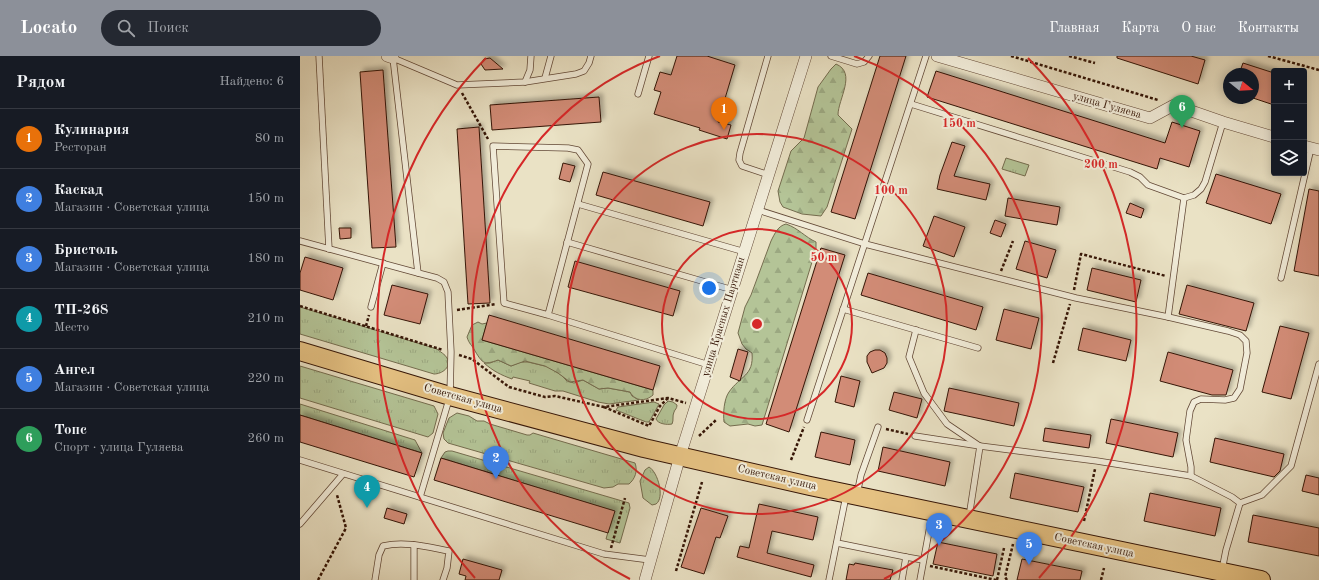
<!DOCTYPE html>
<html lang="ru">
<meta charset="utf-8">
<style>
:root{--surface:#171b24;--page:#242831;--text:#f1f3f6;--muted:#9ea1a6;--line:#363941;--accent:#8c9099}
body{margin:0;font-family:"Old Standard TT",serif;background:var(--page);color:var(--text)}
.controls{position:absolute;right:12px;top:12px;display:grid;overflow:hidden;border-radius:4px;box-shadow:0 2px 10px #0003}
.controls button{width:36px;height:36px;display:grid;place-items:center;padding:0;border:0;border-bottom:1px solid var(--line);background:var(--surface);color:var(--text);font:20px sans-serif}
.compass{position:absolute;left:923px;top:12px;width:36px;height:36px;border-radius:50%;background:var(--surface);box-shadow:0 2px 10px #0003;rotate:108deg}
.you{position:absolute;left:409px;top:232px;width:14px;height:14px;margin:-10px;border:3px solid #fff;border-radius:50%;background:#1a73e8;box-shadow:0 0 0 6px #1a73e833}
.badge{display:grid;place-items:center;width:26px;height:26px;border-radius:50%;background:var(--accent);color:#fff;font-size:13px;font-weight:700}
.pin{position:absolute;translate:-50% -33px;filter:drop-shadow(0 1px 2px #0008)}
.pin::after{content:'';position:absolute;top:21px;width:14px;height:12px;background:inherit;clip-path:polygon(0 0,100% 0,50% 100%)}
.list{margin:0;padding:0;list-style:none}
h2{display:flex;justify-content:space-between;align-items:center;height:52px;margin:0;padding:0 16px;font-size:17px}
h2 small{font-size:13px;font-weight:400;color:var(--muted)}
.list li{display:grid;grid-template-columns:26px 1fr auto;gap:12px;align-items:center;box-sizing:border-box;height:60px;padding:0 16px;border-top:1px solid var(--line)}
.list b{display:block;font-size:15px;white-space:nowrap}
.list p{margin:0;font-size:13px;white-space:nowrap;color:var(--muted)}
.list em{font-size:13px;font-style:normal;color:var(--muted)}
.icon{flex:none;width:22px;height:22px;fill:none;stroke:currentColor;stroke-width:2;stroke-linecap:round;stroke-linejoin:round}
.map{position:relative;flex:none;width:1019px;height:524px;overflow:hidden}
header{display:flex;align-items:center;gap:24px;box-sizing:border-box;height:56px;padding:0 20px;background:var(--accent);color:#fff}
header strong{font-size:19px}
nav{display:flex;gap:22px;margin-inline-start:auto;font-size:14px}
.search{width:280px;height:36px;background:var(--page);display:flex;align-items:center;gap:10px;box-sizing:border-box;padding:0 14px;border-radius:22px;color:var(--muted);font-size:15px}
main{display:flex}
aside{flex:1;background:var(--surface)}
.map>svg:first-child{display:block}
.grass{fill:url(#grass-tufts);stroke:#746c4e}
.forest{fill:url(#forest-firs);stroke:#746c4e}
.building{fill:#d28c77;stroke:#351506;filter:url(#shadow)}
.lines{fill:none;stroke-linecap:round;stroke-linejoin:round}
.service-casing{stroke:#624836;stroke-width:7}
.minor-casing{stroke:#624836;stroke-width:12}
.primary-casing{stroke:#351506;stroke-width:20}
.path{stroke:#351506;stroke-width:2.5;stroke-dasharray:3 2;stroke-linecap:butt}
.service{stroke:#f1ecd9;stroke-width:5.5}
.minor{stroke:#f1ecd9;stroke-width:11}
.primary{stroke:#e5c182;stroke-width:18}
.ring{fill:none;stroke:#d62828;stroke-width:2}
.labels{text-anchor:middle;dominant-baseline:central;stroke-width:4;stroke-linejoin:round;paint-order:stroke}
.street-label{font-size:11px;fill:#351506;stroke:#f1ecd9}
.centre{fill:#d62828;stroke:#f1ecd9;stroke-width:2}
.ring-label{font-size:12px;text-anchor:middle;font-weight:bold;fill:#d62828;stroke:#f1ecd9;stroke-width:4;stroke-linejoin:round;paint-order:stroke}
</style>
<header>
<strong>Locato</strong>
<div class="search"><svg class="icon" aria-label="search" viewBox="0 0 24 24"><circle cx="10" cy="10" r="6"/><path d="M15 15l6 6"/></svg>Поиск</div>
<nav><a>Главная</a><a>Карта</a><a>О нас</a><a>Контакты</a></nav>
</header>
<main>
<aside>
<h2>Рядом<small>Найдено: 6</small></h2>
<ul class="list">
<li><span class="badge" style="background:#e8710a">1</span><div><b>Кулинария</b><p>Ресторан</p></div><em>80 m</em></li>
<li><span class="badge" style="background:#3f7fe0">2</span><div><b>Каскад</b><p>Магазин · Советская улица</p></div><em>150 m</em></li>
<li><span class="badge" style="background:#3f7fe0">3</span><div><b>Бристоль</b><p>Магазин · Советская улица</p></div><em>180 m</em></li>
<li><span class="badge" style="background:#0f9aa8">4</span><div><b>ТП-268</b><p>Место</p></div><em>210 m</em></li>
<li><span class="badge" style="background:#3f7fe0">5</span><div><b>Ангел</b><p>Магазин · Советская улица</p></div><em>220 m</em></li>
<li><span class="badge" style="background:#2e9e5b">6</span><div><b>Топс</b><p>Спорт · улица Гуляева</p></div><em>260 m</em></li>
</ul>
</aside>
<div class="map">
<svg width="1019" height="524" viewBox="0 0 1019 524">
<defs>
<pattern id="grass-tufts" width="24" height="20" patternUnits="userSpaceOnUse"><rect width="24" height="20" fill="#b4c497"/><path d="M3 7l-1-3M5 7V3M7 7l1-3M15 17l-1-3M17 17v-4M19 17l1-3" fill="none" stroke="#9ba881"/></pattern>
<pattern id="forest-firs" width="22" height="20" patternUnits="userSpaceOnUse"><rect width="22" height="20" fill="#b4c497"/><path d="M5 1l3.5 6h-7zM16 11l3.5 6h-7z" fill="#9ba881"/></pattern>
<filter id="shadow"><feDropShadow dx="3.5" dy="-3.5" stdDeviation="2" flood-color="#0004"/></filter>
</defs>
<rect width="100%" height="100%" fill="#eae2c5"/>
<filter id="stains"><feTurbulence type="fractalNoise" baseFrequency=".005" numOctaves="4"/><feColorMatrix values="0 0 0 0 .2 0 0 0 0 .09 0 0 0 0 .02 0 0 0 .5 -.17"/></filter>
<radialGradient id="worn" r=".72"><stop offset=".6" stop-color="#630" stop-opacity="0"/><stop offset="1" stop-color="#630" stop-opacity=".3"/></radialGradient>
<g class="grass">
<path d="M706 102 729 109 725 120 702 113Z"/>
<path d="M0 251 137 293C140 296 145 298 147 302 152 311 142 318 134 318L0 278Z"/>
<path d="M198 304 211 310 221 306H228L249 311 261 319 267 325 274 327 283 324 299 333 308 332 330 336 332 340 339 344 309 348 298 346 263 335H255L229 327 230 325 213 321 212 323C201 319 193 315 184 307H190Z"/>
<path d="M0 310 134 350 138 358 133 377 128 381 0 342Z"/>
<path d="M368 345 373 346 377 349C377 353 375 353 374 356 372 360 374 364 372 368 367 369 358 368 356 363L364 349Z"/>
<path d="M354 346 359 348 358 350 349 366H346L316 354 318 351Z"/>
<path d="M0 348 115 384 122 397 0 359Z"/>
<path d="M157 357 169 360 177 365H184L190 368 227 379H230L233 377 335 407C338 415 335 423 329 428H318L313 431 304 432 148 387 144 383 143 377 149 362Z"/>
<path d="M148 395H152L329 447 330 452 320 487 306 483 314 455 141 402 145 396Z"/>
<path d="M349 411C358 416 365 442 356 448L352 449 343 442 340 425 345 414Z"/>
</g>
<g class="forest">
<path d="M536 8C557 17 538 43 538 59L552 73 527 151 521 160 502 158 483 151 480 146 478 135 491 95 504 82 518 31 531 13Z"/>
<path d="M486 168C498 172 505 181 516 186V193L462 369 455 370 448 368 430 370 424 366C423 357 424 343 429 336 440 320 454 320 452 297L446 293 442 288 438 277 445 251 451 239 471 185C475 177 478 170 486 168Z"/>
<path d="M178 266 182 268 187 267 182 284 353 334V339C345 346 335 345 330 336L308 332 299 333 283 324 270 326 258 317 245 310 225 305 211 310 198 304C184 309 183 308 175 295 172 289 169 288 167 281L172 269Z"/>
</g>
<g class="building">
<path d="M377 0H407L435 9 418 66 431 69 427 83 399 74 400 72 354 58 361 36 354 34 360 16 371 19Z"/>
<path d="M580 0H606L555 163 531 156Z"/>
<path d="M817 0H891L905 4 898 28 817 2Z"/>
<path d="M190 2 203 13 185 14 181 8 184 3Z"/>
<path d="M943 7 974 17V49L953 42V18H939Z"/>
<path d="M83 14 96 191 72 192 60 16Z"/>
<path d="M636 15 865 87 872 66 900 75 889 111 860 102 857 113 627 41Z"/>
<path d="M299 41 301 66 192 74 190 49Z"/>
<path d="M179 71 190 247 168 248 157 73Z"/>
<path d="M652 86 665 90 654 120 690 128 686 144 637 133 640 119Z"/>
<path d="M263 107 275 110 270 126 259 123Z"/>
<path d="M303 116 410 146 403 170 296 139Z"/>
<path d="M916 118 981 138 971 168 906 147Z"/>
<path d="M1009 133 1019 135V220L994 215Z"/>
<path d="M708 142 760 151 757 169 705 160Z"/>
<path d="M830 147 844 153 841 162 826 157Z"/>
<path d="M634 160 665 171 654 201 623 190Z"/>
<path d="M695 164 706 168 701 181 690 177Z"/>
<path d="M39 172H51V182L40 183Z"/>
<path d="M725 185 756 194 747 222 716 213Z"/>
<path d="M521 192 545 199 489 376 466 368Z"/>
<path d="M5 201 43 212 33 244 0 234V217Z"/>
<path d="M275 205 380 235 373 260 268 231Z"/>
<path d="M792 212 841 224 836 246 787 234Z"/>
<path d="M568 217 683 251 676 274 561 239Z"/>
<path d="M92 229 128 238 120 268 84 259Z"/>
<path d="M887 229 954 247 946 275 879 258Z"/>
<path d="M704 253 739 262 731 293 696 284Z"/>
<path d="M189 259 360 310 353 334 182 284Z"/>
<path d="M980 270 1009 277 991 343 962 336Z"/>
<path d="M783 272 831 284 826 305 778 294Z"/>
<path d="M438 293 448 296 440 325 430 321Z"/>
<path d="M575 294H580L585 297 587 302V307L584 312 572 317 567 306V300L570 296Z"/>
<path d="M868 296 933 314 926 339H912L860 325Z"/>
<path d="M541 320 560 325 554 351 535 346Z"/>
<path d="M649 332 719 347 714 370 644 355Z"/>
<path d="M594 336 622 343 617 362 589 354Z"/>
<path d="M0 359 122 397 114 421 0 386Z"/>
<path d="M811 363 878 377 873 401 806 387Z"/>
<path d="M745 372 791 379 789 392 743 385Z"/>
<path d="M521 376 555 384 550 409 515 401Z"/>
<path d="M915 382 984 398 980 415 974 421 910 406Z"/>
<path d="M583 391 650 406 645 430 578 415Z"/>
<path d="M141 402 315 455 308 477 134 424Z"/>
<path d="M715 417 784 431 778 456 710 442Z"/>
<path d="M1006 419 1019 422V439L1002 435Z"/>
<path d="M850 437 921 452 915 480 844 465Z"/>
<path d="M459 448 518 461 513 484 472 475 467 497 514 509 511 521 437 501 440 490 449 492Z"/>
<path d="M87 452 107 458 104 468 84 462Z"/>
<path d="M401 452 428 460 420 482 416 481 404 518 381 511Z"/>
<path d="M953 459 1019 472V500L948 486Z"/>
<path d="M638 486 697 498 693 520 633 508Z"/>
<path d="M163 503 202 514 199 524H165L166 520 159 518Z"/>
<path d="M722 503 782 515 780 524H717Z"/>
<path d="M555 507 593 514 590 524H546L549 508 554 509Z"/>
</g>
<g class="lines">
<defs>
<g id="service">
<path d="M19 0 29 193"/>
<path d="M468 0 440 97 439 104 442 110 469 119"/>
<path d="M531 0 557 8 564 6 569 0"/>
<path d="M245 22 251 0"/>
<path d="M225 26 230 14 231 0"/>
<path d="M338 38 349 0"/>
<path d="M611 48 830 116 840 121 848 129 884 142 894 139 901 133 905 126 923 66"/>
<path d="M278 148 445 196"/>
<path d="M458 154 565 188 776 242 868 261 928 275 940 279 946 285 947 297 940 333 934 342 925 344 901 343 894 346 890 355 886 384 891 411V420"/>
<path d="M0 185 118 217"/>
<path d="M267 186 433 234"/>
<path d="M981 222 1011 92"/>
<path d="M71 251 83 207"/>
<path d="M543 253 678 292"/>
<path d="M248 259 288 108 278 94 268 92 193 90 204 247 248 259 409 309"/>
<path d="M868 261 884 142"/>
<path d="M616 274 609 301 624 337 647 368 678 389"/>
<path d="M507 364 626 0"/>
<path d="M615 380 680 390 797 405 891 420 932 441 940 447 926 494 922 514"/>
<path d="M0 404 304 498 350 504"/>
<path d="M557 438 561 419 578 371"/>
<path d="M120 441 150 340 151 296 148 236 144 226 137 222 118 217 93 2 157 29 225 26 276 18 284 15 289 7 291 0"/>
<path d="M940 447 962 439 991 410 1019 308"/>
<path d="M669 461 680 390"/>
<path d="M0 468 43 418"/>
<path d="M537 487 606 501 602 524"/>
<path d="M606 501 623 504"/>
<path d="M75 524 79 499 83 490C105 485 127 491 149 495L147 512 143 524"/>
<path d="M114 524V489"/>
<path d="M529 524 546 440"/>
<path d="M620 524 632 459"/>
</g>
<g id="minor">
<path d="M87 0 93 2"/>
<path d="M637 0 850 62 874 49 923 66 974 81"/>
<path d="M1004 90 1019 94"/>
<path d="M345 524 380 400 506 0"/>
</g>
<path id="primary" d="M0 295 150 340 344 392 510 430 961 524"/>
</defs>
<use href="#service" class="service-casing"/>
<use href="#minor" class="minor-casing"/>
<use href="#primary" class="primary-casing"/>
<g class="path">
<path d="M711 0 858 44"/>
<path d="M769 0 795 7"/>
<path d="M968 0 1019 14"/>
<path d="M162 37 188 83"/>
<path d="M701 215 713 185"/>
<path d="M774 234 781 198 866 220"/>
<path d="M0 250 143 294"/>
<path d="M157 254 196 248"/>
<path d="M66 270 69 259"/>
<path d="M159 299 172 303 209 331 245 341 255 340 304 351 368 342 386 347"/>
<path d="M753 307 770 248"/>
<path d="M304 351 349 370 360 350 368 342"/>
<path d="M586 373 608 378"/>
<path d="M399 380 416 364"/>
<path d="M491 404 504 371"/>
<path d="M784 465 795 413"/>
<path d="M311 492 325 442"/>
<path d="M630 510 696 524"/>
<path d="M376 515 402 426"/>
<path d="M18 524 46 472 37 439"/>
<path d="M697 524 704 492"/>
<path d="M707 524 705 521 713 488"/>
<path d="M801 524 804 512"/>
</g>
<use href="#service" class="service"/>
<use href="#minor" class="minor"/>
<use href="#primary" class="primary"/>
</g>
<g class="ring">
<circle cx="457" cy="268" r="95"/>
<circle cx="457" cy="268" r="190"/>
<path d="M330 523A285 285 0 0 1 360 0M554 0A285 285 0 0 1 584 523"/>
<path d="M175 522A380 380 0 0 1 186 2M728 2A380 380 0 0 1 739 522"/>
</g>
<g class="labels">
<g class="street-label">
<text transform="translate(807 50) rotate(16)">улица Гуляева</text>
<text transform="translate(424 261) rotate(-73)">улица Красных Партизан</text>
<text transform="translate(163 343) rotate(16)">Советская улица</text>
<text transform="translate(477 422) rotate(13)">Советская улица</text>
<text transform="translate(794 490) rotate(12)">Советская улица</text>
</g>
</g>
<circle cx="457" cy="268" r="6" class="centre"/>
<g class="ring-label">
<text x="659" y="71">150 m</text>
<text x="801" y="112">200 m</text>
<text x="591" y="138">100 m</text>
<text x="524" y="205">50 m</text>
</g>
<rect width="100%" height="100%" filter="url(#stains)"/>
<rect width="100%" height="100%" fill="url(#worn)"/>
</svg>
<div class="controls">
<button>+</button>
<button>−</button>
<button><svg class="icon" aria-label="layers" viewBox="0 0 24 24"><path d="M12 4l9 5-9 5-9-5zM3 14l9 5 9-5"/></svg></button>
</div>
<svg class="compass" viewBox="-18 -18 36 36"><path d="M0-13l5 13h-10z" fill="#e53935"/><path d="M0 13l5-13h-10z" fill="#9ea1a6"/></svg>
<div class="you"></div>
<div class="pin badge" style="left:424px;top:74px;background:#e8710a">1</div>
<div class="pin badge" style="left:196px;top:423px;background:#3f7fe0">2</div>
<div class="pin badge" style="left:639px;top:490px;background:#3f7fe0">3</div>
<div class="pin badge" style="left:67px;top:452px;background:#0f9aa8">4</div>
<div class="pin badge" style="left:729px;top:509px;background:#3f7fe0">5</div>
<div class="pin badge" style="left:882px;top:72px;background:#2e9e5b">6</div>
</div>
</main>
